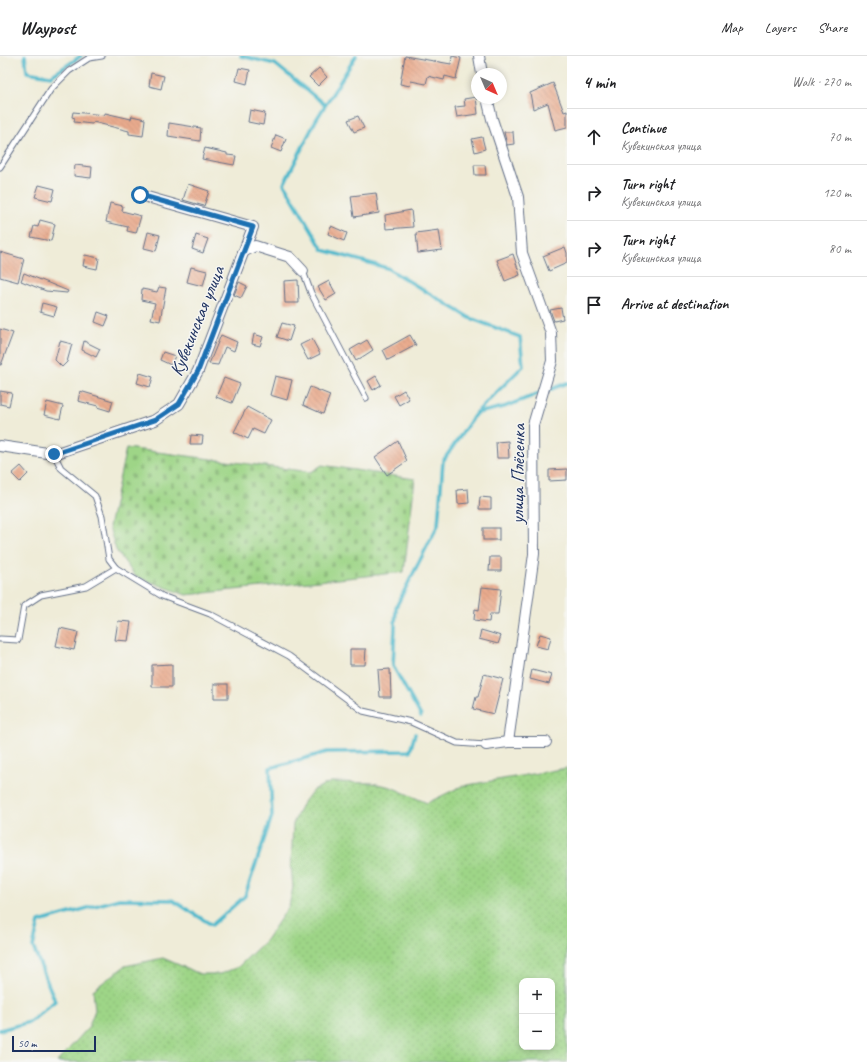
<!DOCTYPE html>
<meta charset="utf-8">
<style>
:root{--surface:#fff;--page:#f6f6f6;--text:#202124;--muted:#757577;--line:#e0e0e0}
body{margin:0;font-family:Caveat,sans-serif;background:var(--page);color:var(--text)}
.controls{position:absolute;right:12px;bottom:12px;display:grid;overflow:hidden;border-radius:8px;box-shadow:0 2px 6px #0003}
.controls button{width:36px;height:36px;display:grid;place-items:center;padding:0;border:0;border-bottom:1px solid var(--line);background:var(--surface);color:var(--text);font:20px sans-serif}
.compass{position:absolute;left:471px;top:12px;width:36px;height:36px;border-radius:50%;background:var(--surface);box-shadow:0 2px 6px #0003;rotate:136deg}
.scale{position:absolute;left:12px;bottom:10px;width:84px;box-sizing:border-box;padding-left:4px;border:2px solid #1b2f5e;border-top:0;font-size:11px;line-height:14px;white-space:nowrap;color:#1b2f5e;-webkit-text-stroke:3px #f6f6f2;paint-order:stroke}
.stop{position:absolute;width:12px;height:12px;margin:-9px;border:3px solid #1f6fb2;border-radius:50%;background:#fff}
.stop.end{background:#1f6fb2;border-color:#fff;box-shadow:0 1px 4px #0008}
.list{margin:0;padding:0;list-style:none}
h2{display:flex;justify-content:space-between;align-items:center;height:52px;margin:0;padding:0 16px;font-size:17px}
h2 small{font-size:13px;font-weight:400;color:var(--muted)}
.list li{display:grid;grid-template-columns:26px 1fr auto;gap:12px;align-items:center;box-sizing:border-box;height:56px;padding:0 16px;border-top:1px solid var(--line)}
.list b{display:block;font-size:15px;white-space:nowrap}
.list p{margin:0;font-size:13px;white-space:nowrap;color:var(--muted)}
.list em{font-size:13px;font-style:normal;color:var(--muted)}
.icon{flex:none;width:22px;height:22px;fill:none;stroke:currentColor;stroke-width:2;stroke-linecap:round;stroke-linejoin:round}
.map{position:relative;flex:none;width:567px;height:1006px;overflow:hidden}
header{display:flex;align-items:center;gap:24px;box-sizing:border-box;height:56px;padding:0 20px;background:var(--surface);border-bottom:1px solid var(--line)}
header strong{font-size:19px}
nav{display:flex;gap:22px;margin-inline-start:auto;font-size:14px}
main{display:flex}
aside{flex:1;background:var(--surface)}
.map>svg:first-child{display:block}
.grass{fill:url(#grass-dots);stroke:#5c8272;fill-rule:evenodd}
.cemetery{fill:url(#cemetery-stones);stroke:#5c8272}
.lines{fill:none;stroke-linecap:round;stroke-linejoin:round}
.stream{stroke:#4fb9cc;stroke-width:3.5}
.building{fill:url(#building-back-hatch)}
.service-casing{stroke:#657189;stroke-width:7}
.minor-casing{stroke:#657189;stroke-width:12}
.service{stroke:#fff;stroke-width:5}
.minor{stroke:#fff;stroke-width:10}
.route{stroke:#1f6fb2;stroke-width:5}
.labels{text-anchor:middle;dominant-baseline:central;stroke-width:3;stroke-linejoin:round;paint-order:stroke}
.street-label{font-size:19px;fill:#1b2f5e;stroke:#f6f6f2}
</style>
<header>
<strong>Waypost</strong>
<nav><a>Map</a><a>Layers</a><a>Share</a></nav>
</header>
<main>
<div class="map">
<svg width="567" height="1006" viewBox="0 0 567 1006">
<defs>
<pattern id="grass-dots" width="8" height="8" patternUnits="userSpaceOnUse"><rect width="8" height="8" fill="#9ed587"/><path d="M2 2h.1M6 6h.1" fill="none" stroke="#88b777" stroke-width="1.8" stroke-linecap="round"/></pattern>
<pattern id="cemetery-stones" width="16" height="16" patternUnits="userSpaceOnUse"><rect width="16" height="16" fill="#9ed587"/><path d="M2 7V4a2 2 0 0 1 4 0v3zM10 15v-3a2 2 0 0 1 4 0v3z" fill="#88b777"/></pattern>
<pattern id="building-back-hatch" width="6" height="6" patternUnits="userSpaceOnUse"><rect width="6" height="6" fill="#e9ab8d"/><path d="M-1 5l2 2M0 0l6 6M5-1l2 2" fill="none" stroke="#c7937c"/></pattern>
</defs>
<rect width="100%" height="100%" fill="#f6f6f2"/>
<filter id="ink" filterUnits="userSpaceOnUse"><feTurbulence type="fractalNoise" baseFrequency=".025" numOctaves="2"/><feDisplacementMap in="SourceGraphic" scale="8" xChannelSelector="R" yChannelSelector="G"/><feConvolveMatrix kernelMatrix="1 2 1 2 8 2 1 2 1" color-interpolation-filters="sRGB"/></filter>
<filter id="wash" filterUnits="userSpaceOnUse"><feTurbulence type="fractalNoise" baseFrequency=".012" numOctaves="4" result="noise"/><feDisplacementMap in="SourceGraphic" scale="16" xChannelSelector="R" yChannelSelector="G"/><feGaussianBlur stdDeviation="0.9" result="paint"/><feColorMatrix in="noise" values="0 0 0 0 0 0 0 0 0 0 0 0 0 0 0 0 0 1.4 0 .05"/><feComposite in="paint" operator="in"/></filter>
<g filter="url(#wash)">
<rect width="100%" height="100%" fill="#efecd8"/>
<path class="grass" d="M567 712V1006H57L88 972 95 954 93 934 125 910 163 902 200 918H220L238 911 266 884 289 850 293 831 291 811 293 768 301 750 313 734 331 726 372 727 391 731 427 747 462 730ZM522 925H552V991H522Z"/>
<path class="cemetery" d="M126 392 311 416 322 409 415 423 404 516 186 539 135 520 116 494 109 471Z"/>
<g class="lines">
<g class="stream">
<path d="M25 0 27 16 51 20 81 0"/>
<path d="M241 0 275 8 325 49"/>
<path d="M356 0 316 64 284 128 323 194 387 212 470 262 520 281 523 310 476 357 443 405 438 469 396 551 393 610 421 660"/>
<path d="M546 335 567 327"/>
<path d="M477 357 504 351 540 337"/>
<path d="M0 974 30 966 55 945 33 891 39 866 119 843 172 844 212 869 245 840 272 760 270 712 327 696 410 695 415 678"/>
</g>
</g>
<g id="blocks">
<g class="building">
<path d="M405 0 451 8 452 0 461 2 456 23 445 20 444 24 428 20 426 28 411 25 410 30 400 28Z"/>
<path d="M239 12 250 14 247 28 236 25Z"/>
<path d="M319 12 327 21 318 30 309 21Z"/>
<path d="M151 17 164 20 161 33 149 30Z"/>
<path d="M553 27 564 56 567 55V71L555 74 548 47 533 53 530 37Z"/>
<path d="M476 41 478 58 457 61 455 51 465 50 464 43Z"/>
<path d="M250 54 265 57 263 69 248 66Z"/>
<path d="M73 56 105 59V57L131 63 132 60 145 63 143 80 129 78V75L93 66 92 68 74 66 75 62 72 61Z"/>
<path d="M358 60 364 72 354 76 348 64Z"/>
<path d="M169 67 201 72 200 85 168 80Z"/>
<path d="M504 76H513L514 88 507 89Z"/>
<path d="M276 79 286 83 281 96 271 92Z"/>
<path d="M482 81 485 93 475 96 472 83Z"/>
<path d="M205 92 227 97V99L236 100 234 109 202 103Z"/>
<path d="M75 109 92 111 91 122 74 120Z"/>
<path d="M474 109H485L486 119H475Z"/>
<path d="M188 128 209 135 204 150 183 144Z"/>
<path d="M39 129 55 133 52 145 35 141Z"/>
<path d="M376 137 379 157 354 161 351 140Z"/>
<path d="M110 147 123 150 122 155 141 160 136 177 127 175 128 171 106 166Z"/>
<path d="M411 154 413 171 386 173 385 159Z"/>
<path d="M40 164 55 168 51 185 31 181 34 170 38 171Z"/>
<path d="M331 170 347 177 344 185 328 178Z"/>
<path d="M439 174 442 194 418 197 416 177Z"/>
<path d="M148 176 160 179 156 195 144 192Z"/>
<path d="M196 179 208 183 203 197 192 193Z"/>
<path d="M565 191 567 197V207L549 215 543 200Z"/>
<path d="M0 196 24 203 18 226 0 221Z"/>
<path d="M513 198 520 219 505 225 497 204Z"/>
<path d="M85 199 99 202 97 213 83 210Z"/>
<path d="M191 211 207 215 203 230 187 226Z"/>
<path d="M24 217 68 235 67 237 46 235 21 225Z"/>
<path d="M298 224 299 247H285L284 225Z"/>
<path d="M329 225 336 238 326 244 318 231Z"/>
<path d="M239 226 247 230 241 242 234 239Z"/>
<path d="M159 231 166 232 160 265 151 263 155 247 141 244 142 233 157 236Z"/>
<path d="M42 247 57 251 54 260 40 256Z"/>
<path d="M561 252 563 263 554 265 550 254Z"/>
<path d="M98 256 109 260 105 270 95 266Z"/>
<path d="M282 267 294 270 289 285 277 281Z"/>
<path d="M0 273 13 277 1 309H0Z"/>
<path d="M254 278 263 281 260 290 252 288Z"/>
<path d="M221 279 237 286 234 295 225 291 218 309 209 308Z"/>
<path d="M410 279 416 289 388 304 383 294Z"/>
<path d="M312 283 320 298 308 304 300 289Z"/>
<path d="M367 284 373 294 356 305 350 294Z"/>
<path d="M60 285 72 288 67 306 62 311 55 304Z"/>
<path d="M84 285 100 293 96 301 82 294Z"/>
<path d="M163 296 175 300 171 309 160 304Z"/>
<path d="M140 317 153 321 150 331 137 327Z"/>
<path d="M275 320 292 324 287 344 270 339Z"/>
<path d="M376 320 381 329 373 334 368 325Z"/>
<path d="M224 322 240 328 232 347 216 341Z"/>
<path d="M310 331 330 339 323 358 303 349Z"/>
<path d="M404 334 409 343 399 349 394 340Z"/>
<path d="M0 335 12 337 9 350 0 348Z"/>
<path d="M80 335 113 345 110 355 97 351 98 350 78 345Z"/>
<path d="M47 346 63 350 60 363 44 359Z"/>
<path d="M247 351 271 364 264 378 253 373 248 383 234 376Z"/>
<path d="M191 379 203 380 202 388H190Z"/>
<path d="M398 385 407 405 387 419 375 401Z"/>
<path d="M508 385 509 402H497L496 386Z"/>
<path d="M21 410 28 418 20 426 12 418Z"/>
<path d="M567 413V424L549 425V414Z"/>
<path d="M468 433 469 447 458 448 457 434Z"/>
<path d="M480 441 491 442V453H479Z"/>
<rect x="483" y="472" width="16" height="12"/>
<path d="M490 501H501V515H489Z"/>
<path d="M482 531 501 533 498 558H490L489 566 474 564 475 553 479 554Z"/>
<path d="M118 565 131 566 128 585 115 584Z"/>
<path d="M60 572 78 576 74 594 56 590Z"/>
<path d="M481 574 501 580 498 588 479 583Z"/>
<path d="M540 578 551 581 548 593 536 590Z"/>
<path d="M350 593H366L365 609H350Z"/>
<path d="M172 608V631H152V609Z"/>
<path d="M390 613 391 641H380L378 614Z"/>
<path d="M532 614 552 619 549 628 530 623Z"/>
<path d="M484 618 503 623 494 658 473 653 476 641H478Z"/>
<rect x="214" y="628" width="14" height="14"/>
</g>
</g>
</g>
<g filter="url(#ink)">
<use href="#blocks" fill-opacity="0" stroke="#657189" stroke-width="1"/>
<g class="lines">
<defs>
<g id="service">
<path d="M0 111 51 33 69 15 89 2 102 0"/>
<path d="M303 215 311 237 366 342"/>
<path d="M54 398 61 412 95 440 102 460 109 503 116 512 162 540 210 558 289 600 363 655 411 666 457 687 486 689"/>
<path d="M0 583 18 584 24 550 41 539 86 530 116 512"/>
</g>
<g id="minor">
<path d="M479 0 482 18"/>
<path d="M487 42 492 63 518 141 522 197 551 277 552 305 533 369 534 498 508 686"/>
<path d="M243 196 255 190 290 201 303 215"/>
<path d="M0 390 54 398 155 364 179 348 198 315 253 171 140 139"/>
<path d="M486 689 508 686H546"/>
</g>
</defs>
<use href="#service" class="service-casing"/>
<use href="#minor" class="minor-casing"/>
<use href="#service" class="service"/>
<use href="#minor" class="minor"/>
</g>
</g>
<g class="lines" filter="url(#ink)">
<path class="route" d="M54 398 155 364 179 348 198 315 253 171 140 139"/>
</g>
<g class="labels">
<g class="street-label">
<text transform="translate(197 265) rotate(-68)">Кувекинская улица</text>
<text transform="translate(518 418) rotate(-89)">улица Плёсенка</text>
</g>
</g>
</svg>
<div class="controls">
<button>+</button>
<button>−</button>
</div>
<svg class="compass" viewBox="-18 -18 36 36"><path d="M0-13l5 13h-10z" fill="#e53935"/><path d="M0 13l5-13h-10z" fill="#757577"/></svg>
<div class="scale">50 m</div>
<div class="stop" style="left:140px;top:139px"></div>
<div class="stop end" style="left:54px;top:398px"></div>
</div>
<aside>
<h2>4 min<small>Walk · 270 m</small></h2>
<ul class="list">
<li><svg class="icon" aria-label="ahead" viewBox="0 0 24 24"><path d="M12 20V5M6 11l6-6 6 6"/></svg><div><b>Continue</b><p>Кувекинская улица</p></div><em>70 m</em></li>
<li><svg class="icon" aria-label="right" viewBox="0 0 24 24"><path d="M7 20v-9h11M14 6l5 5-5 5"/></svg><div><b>Turn right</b><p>Кувекинская улица</p></div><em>120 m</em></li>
<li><svg class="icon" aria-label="right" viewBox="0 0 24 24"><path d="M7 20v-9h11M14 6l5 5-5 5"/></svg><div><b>Turn right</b><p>Кувекинская улица</p></div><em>80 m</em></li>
<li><svg class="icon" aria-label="arrive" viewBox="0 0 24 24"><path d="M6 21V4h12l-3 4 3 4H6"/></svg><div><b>Arrive at destination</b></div></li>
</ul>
</aside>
</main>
